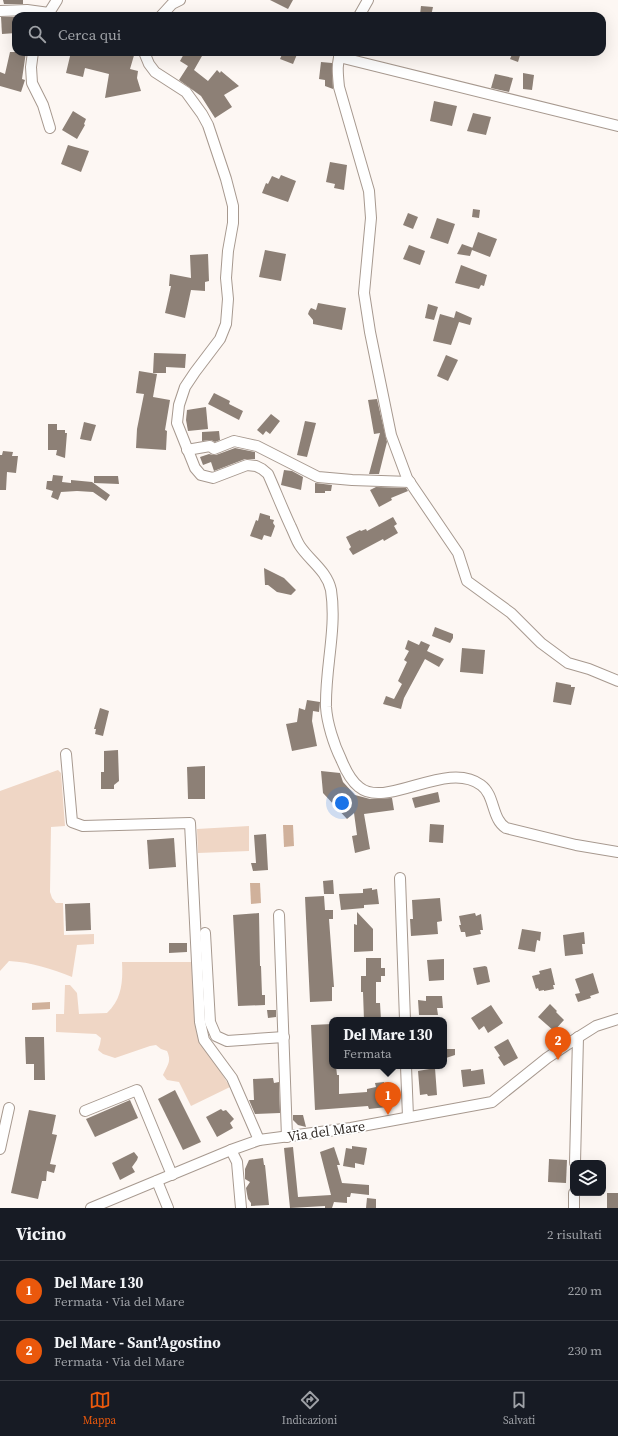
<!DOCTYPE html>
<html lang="it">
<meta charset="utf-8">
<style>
:root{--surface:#171b24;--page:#20242c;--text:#f1f3f6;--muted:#9ea1a6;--line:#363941;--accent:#ea580c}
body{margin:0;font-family:"Source Serif 4",serif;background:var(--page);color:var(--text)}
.controls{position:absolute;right:12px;bottom:12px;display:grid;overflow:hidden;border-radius:8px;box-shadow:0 4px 16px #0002}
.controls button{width:36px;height:36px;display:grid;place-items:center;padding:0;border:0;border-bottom:1px solid var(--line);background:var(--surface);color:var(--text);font:20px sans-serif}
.you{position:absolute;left:342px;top:803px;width:14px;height:14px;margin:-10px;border:3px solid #fff;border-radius:50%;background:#1a73e8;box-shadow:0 0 0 6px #1a73e833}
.badge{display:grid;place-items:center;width:26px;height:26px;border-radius:50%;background:var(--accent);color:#fff;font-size:13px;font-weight:700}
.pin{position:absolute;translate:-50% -33px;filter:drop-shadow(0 1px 2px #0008)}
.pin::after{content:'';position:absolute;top:21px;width:14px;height:12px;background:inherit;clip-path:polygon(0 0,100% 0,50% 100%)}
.popup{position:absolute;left:329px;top:1017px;width:118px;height:52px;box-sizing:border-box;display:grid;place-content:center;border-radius:8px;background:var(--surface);filter:drop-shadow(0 1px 3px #0005);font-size:13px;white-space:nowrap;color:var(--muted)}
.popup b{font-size:15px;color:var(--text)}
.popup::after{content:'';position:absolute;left:50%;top:100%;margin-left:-8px;border:8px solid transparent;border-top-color:var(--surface)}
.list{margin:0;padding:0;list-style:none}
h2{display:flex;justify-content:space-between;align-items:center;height:52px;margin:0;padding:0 16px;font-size:17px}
h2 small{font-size:13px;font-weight:400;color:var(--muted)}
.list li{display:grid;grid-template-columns:26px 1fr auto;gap:12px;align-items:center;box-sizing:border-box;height:60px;padding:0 16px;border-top:1px solid var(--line)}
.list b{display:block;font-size:15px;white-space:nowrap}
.list p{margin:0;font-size:13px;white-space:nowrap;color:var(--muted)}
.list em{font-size:13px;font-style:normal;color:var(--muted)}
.icon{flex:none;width:22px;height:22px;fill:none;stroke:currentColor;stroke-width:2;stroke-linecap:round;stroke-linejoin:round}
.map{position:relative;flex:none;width:618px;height:1208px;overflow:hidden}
.search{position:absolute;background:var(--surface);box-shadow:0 4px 16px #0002;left:12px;right:12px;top:12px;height:44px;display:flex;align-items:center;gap:10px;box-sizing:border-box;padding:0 14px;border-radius:12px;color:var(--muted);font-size:15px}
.sheet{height:172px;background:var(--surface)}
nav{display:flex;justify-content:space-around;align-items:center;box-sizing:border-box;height:56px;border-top:1px solid var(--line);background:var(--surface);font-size:11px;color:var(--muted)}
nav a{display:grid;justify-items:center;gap:2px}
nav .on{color:var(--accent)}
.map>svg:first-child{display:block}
.green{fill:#efd6c5}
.forest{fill:#d0b19b}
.building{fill:#8d8076}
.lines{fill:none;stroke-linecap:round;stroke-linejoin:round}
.minor-casing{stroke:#a7998f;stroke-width:12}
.minor{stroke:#fff;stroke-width:10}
.labels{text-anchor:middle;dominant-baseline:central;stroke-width:3.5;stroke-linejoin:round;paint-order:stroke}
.street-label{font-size:14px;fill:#312b27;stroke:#fff}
</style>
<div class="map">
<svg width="618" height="1208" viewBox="0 0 618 1208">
<rect width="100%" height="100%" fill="#fdf7f3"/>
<g class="green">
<path d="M58 770 61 773 65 826 51 827 50 892 52 898 56 903H63L64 935 94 934V944L77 945 72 977C52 969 31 962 9 961L0 971V791Z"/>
<path d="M249 826V851L198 853 197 829Z"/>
<path d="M122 962H192L205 1047 230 1087 191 1106 179 1082 167 1080 163 1075C167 1065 172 1062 167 1051L161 1049 156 1045 150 1046 115 1058 103 1054 98 1050 100 1044 101 1038 96 1034 56 1032V1014H64L65 985H70L77 993 79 1014 107 1013C122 999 123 981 122 962Z"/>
</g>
<g class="forest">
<path d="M283 825H293L294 846 284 847Z"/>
<path d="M250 883H260L261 903 251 904Z"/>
<path d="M50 1002V1009L32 1010V1003Z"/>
</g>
<g class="building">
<path d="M3 0H23V4H4Z"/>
<path d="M270 0H293L288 9Z"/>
<path d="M421 6 433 7 431 16 420 15Z"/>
<path d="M1 17H16V33L2 34Z"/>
<path d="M10 52H26L22 79 25 80 21 92 0 86V72L5 74Z"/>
<path d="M71 52H135L130 69 138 71 137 78 141 91 105 98 109 74 85 68 83 77 66 73Z"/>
<path d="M185 52H191L196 55 197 53 202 56 194 70 208 81 217 70 220 73 221 71 239 86 224 95 232 107 215 118 201 96 179 80 188 66 180 61Z"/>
<path d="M283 52H298L293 64 280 59Z"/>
<path d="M513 52H521L518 62 510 59Z"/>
<path d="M321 62 332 63 333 89 325 86V80L319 79Z"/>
<path d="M523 73 534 75 532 90 523 89Z"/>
<path d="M495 74 513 78 509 92 491 88Z"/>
<path d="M434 101 457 106 452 126 430 121Z"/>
<path d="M73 111 86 119 84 124 85 125 77 139 62 130Z"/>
<path d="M473 113 491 117 486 135 467 131Z"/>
<path d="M68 145 89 151 81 172 61 164Z"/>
<path d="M330 162 347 165 344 190 334 188 335 184 326 182Z"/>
<path d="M281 175 296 181 288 202 262 193 266 183 268 184 272 176 279 179Z"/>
<path d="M473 209 480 210 479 218 472 217Z"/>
<path d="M408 213 418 217 413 229 403 225Z"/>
<path d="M437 218 455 224 448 244 430 238Z"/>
<path d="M478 232 497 239 490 257 472 250 470 256 457 254 462 244 473 248 472 249Z"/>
<path d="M409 245 425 251 420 265 403 259Z"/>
<path d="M265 250 286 254 281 281 259 277Z"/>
<path d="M208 254 209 281 205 282V291L191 290 185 318 165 313 171 286H169L170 274 191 278 190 255Z"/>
<path d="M461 265 487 275 484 286 481 285 479 289 455 283Z"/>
<path d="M318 303 346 308 342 330 313 324V320L308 314 309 311 311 308 316 310Z"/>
<path d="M428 304 438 307 434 320 425 318Z"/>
<path d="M456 311 472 318 470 325 459 322 451 345 433 341 440 314 454 318Z"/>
<path d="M154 353 186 354 185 368 166 367V373H153Z"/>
<path d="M446 355 458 360 448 381 437 376Z"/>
<path d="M139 371 157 374 153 397 170 400 165 430 167 431 166 450 136 448 137 429 144 394 136 393Z"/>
<path d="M214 393 230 401 229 404 243 411 239 420 208 404Z"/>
<path d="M377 399 387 442 379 474H369L380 433 374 434 368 400Z"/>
<path d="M206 407 208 429 188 431 186 420 187 410Z"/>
<path d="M271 414 280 421 270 434 266 431 263 435 257 430Z"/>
<path d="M305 421 316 423 307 457 297 455Z"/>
<path d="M84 422 96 425 91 441 80 439Z"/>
<path d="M48 424H57V430H65V433H67L65 458 56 455 57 450H48Z"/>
<path d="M219 431 220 440 215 442 211 440 202 441V432Z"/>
<path d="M235 448 255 452V459H245L214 471 211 462 203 465 200 457 209 454 213 455H216Z"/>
<path d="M3 451 13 452 12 456H18L16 473 7 472 6 490H0V455H2Z"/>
<path d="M284 470 292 471 303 477 301 490 281 485Z"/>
<path d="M53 475 63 476 62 482 71 483V480L92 482 110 495 106 501 93 492 77 491 61 492 58 500 51 497 53 491 46 489 47 481H52Z"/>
<path d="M94 476H118L119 484 94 483Z"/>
<path d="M315 483 332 485 331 491H325V493H315Z"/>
<path d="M376 487 406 488 408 491 391 498 392 500 379 507 370 490Z"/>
<path d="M260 513 270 516V519L274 520 273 523 275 526 271 537 264 535 262 540 250 536 256 520 258 521Z"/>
<path d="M393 517 397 524 394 526 398 533 384 541 383 539 353 555 349 549 351 547 346 537 360 530 361 531 366 529 367 531Z"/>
<path d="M264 568 284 578 296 590 291 595 277 592 268 585H265Z"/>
<path d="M435 627 453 634V638L450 643 432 636Z"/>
<path d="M408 640 419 645 421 641 430 645 427 651 444 659 439 667 425 659 404 698 401 709 383 704 386 696 394 699 402 684 398 681 407 662 404 660 409 651 405 649Z"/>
<path d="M462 648 485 650 483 674 460 672Z"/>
<path d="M556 682 571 685V687H575L571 705 553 702Z"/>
<path d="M307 700 320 702 319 712 313 711 312 721 317 746 292 751 286 724 297 722 299 708 305 710Z"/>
<path d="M100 708 109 711 103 736 95 734 96 729H94Z"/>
<path d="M118 750 119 781 114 785V789H101V772H104V751Z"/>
<path d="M205 766V799H188L187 767Z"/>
<path d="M321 771 340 773 343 782 355 795 370 799 392 798 394 810 364 814 370 849 355 853 352 836 357 835 354 813 347 819 323 793Z"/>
<path d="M438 792 440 802 415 808 412 798Z"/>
<path d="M430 824 444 825 443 843 429 842Z"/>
<path d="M266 834 268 870 253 871 251 863H256L254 835Z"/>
<path d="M174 838 176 867 149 869 147 840Z"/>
<path d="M333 880 334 894H324L323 881Z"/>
<path d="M372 888V890L377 889 379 904 364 905V908L341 910 339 894 363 893V889Z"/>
<path d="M324 896 325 910H333V919H329L334 987H332V1001L310 1002 305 897Z"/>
<path d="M440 898 442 921 437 922 438 934 411 936 410 919H413L412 900Z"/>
<path d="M90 903 91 930 66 931 65 904Z"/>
<path d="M357 912 373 929V951L354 952V924L357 925Z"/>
<path d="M259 913 260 966H261L262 995H265V1005L238 1006 233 915Z"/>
<path d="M475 913 476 916 481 914 483 930H480L481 934 466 937 465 932H461L459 925H461L459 916Z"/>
<path d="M522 929 541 932 540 941 537 940 535 952 518 949Z"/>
<path d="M584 932 585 944H582L583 954 565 956 563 935Z"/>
<path d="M169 943H187V952L169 953Z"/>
<path d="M366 958H381V968H385V976H381V982H376V1003H380L381 1020H364L363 992H361V976H366Z"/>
<path d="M444 959V980L429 981 427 960Z"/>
<path d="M485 966 487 967 490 982 477 985 473 968Z"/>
<path d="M551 968 555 985H553L554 989 544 991V990L539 991 538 988 536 989 532 976 540 974 539 971Z"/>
<path d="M593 973 599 993 590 996 591 998 578 1002 575 994 580 993 575 979Z"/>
<path d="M426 996H442L443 1008H437L438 1015H419L418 1000 426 1001Z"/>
<path d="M550 1004 557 1011 556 1012 564 1020 554 1031 538 1017Z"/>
<path d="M491 1005 503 1023 488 1033 484 1026 479 1030 471 1018Z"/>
<path d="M267 1010H276V1017L268 1018Z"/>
<path d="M332 1024V1066H336L337 1075H339V1094L367 1092V1089L376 1087 375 1083 384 1082 387 1107 369 1109 368 1106 315 1110 311 1025Z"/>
<path d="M25 1037H44L45 1080H34V1064H26Z"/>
<path d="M508 1039 518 1058 504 1066 498 1057 500 1056 494 1047Z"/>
<path d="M446 1049H455V1055L446 1058Z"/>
<path d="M435 1068 437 1095 428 1096 427 1094 420 1095 418 1071Z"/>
<path d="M471 1069V1071L483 1069 485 1084 463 1087 461 1070Z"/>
<path d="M273 1078 274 1083 279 1082 280 1113 255 1114 249 1100H254L253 1079Z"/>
<path d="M175 1090 201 1142 183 1150 158 1099Z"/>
<path d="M130 1100 138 1118 95 1137 86 1119Z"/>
<path d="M221 1109 223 1111 226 1110 234 1119 230 1123 233 1128 217 1137 206 1117Z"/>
<path d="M29 1110 56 1115 52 1134 57 1135 50 1164 56 1165 54 1173 47 1171 46 1181H42L38 1199 11 1193Z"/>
<path d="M293 1115H303L306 1127 298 1125 293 1120Z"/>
<path d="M352 1146 367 1148 364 1165 355 1163V1168L343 1166 346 1148 352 1149Z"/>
<path d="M293 1147 298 1197 331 1195 320 1152 334 1147 340 1165H337L342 1183 369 1185V1195L351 1193 350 1197H347V1203L334 1202 332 1208H325V1206L290 1208 284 1148Z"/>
<path d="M134 1152 138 1157 137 1160 132 1167 135 1172 120 1180 112 1163Z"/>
<path d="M263 1158 264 1165H265L269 1205 251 1206V1203L248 1199 247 1194 246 1188 250 1182 245 1179V1169L249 1160Z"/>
<path d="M549 1159 567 1160 566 1183 548 1182Z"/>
<rect x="607" y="1193" width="11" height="15"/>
<path d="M367 1198 376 1199V1208H366Z"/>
</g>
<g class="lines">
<defs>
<g id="minor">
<path d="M0 11 27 10 49 13"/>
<path d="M47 16 57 0"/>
<path d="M161 16 172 4 180 0"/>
<path d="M359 16 368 0"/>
<path d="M33 52 31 67 32 83 43 105 50 128"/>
<path d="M144 52 149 64 155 72 186 92 202 114 208 125 226 179 233 206V223L228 251 226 278 228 299 226 324 220 339 195 372 185 387 179 405 177 423 195 468 201 475 213 478 247 465 256 466 262 469 268 474C276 492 283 510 291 527 294 533 296 540 300 546 310 561 327 571 331 590 337 629 325 668 326 707 327 723 334 745 341 759 345 769 350 780 359 787 386 810 447 759 481 785 492 793 492 808 498 819 500 823 503 826 506 828L576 845 618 852"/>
<path d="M341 52C336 63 338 76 339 87L369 191 371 218 364 293 370 332 391 435 407 478 458 553 467 581 511 613 541 643 568 663 589 669 618 681"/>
<path d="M339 57 618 126"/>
<path d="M187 450 210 446 214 449 234 441 257 446 318 477 352 480 410 482"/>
<path d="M66 754 72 822 83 826 190 823 200 1022 204 1040 232 1078 259 1140"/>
<path d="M400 878 405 1020"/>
<path d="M279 915 287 1137"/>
<path d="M205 933 210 1022 216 1036 227 1041 284 1037"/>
<path d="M406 1066 408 1117"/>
<path d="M85 1111 137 1090 172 1175"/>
<path d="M0 1149 9 1108"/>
<path d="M231 1150 237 1162 241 1208"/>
<path d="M575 1163 578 1037"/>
<path d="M157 1181 168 1208"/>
<path d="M91 1208 231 1150 259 1140 351 1128 492 1102 547 1058 577 1038 596 1026 618 1019"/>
<path d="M574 1208V1193"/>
</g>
</defs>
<use href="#minor" class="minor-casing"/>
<use href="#minor" class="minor"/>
</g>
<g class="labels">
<g class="street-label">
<text transform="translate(326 1131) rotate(-8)">Via del Mare</text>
</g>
</g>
</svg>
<div class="controls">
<button><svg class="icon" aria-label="layers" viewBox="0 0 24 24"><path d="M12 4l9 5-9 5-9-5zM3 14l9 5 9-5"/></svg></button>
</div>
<div class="you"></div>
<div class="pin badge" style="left:388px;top:1115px">1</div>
<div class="popup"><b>Del Mare 130</b>Fermata</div>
<div class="pin badge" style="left:558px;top:1060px">2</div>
<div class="search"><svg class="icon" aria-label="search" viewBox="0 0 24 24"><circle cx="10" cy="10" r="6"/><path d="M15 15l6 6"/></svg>Cerca qui</div>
</div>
<section class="sheet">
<h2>Vicino<small>2 risultati</small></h2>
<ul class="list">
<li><span class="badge">1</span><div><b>Del Mare 130</b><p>Fermata · Via del Mare</p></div><em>220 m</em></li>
<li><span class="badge">2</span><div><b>Del Mare - Sant'Agostino</b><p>Fermata · Via del Mare</p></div><em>230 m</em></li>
</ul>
</section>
<nav>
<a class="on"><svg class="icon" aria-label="map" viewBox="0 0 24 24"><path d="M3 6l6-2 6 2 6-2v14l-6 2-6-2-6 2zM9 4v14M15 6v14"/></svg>Mappa</a>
<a><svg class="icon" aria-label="directions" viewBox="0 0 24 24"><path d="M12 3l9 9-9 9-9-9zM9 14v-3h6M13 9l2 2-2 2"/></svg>Indicazioni</a>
<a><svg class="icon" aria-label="saved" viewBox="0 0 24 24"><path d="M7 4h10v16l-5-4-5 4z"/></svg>Salvati</a>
</nav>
